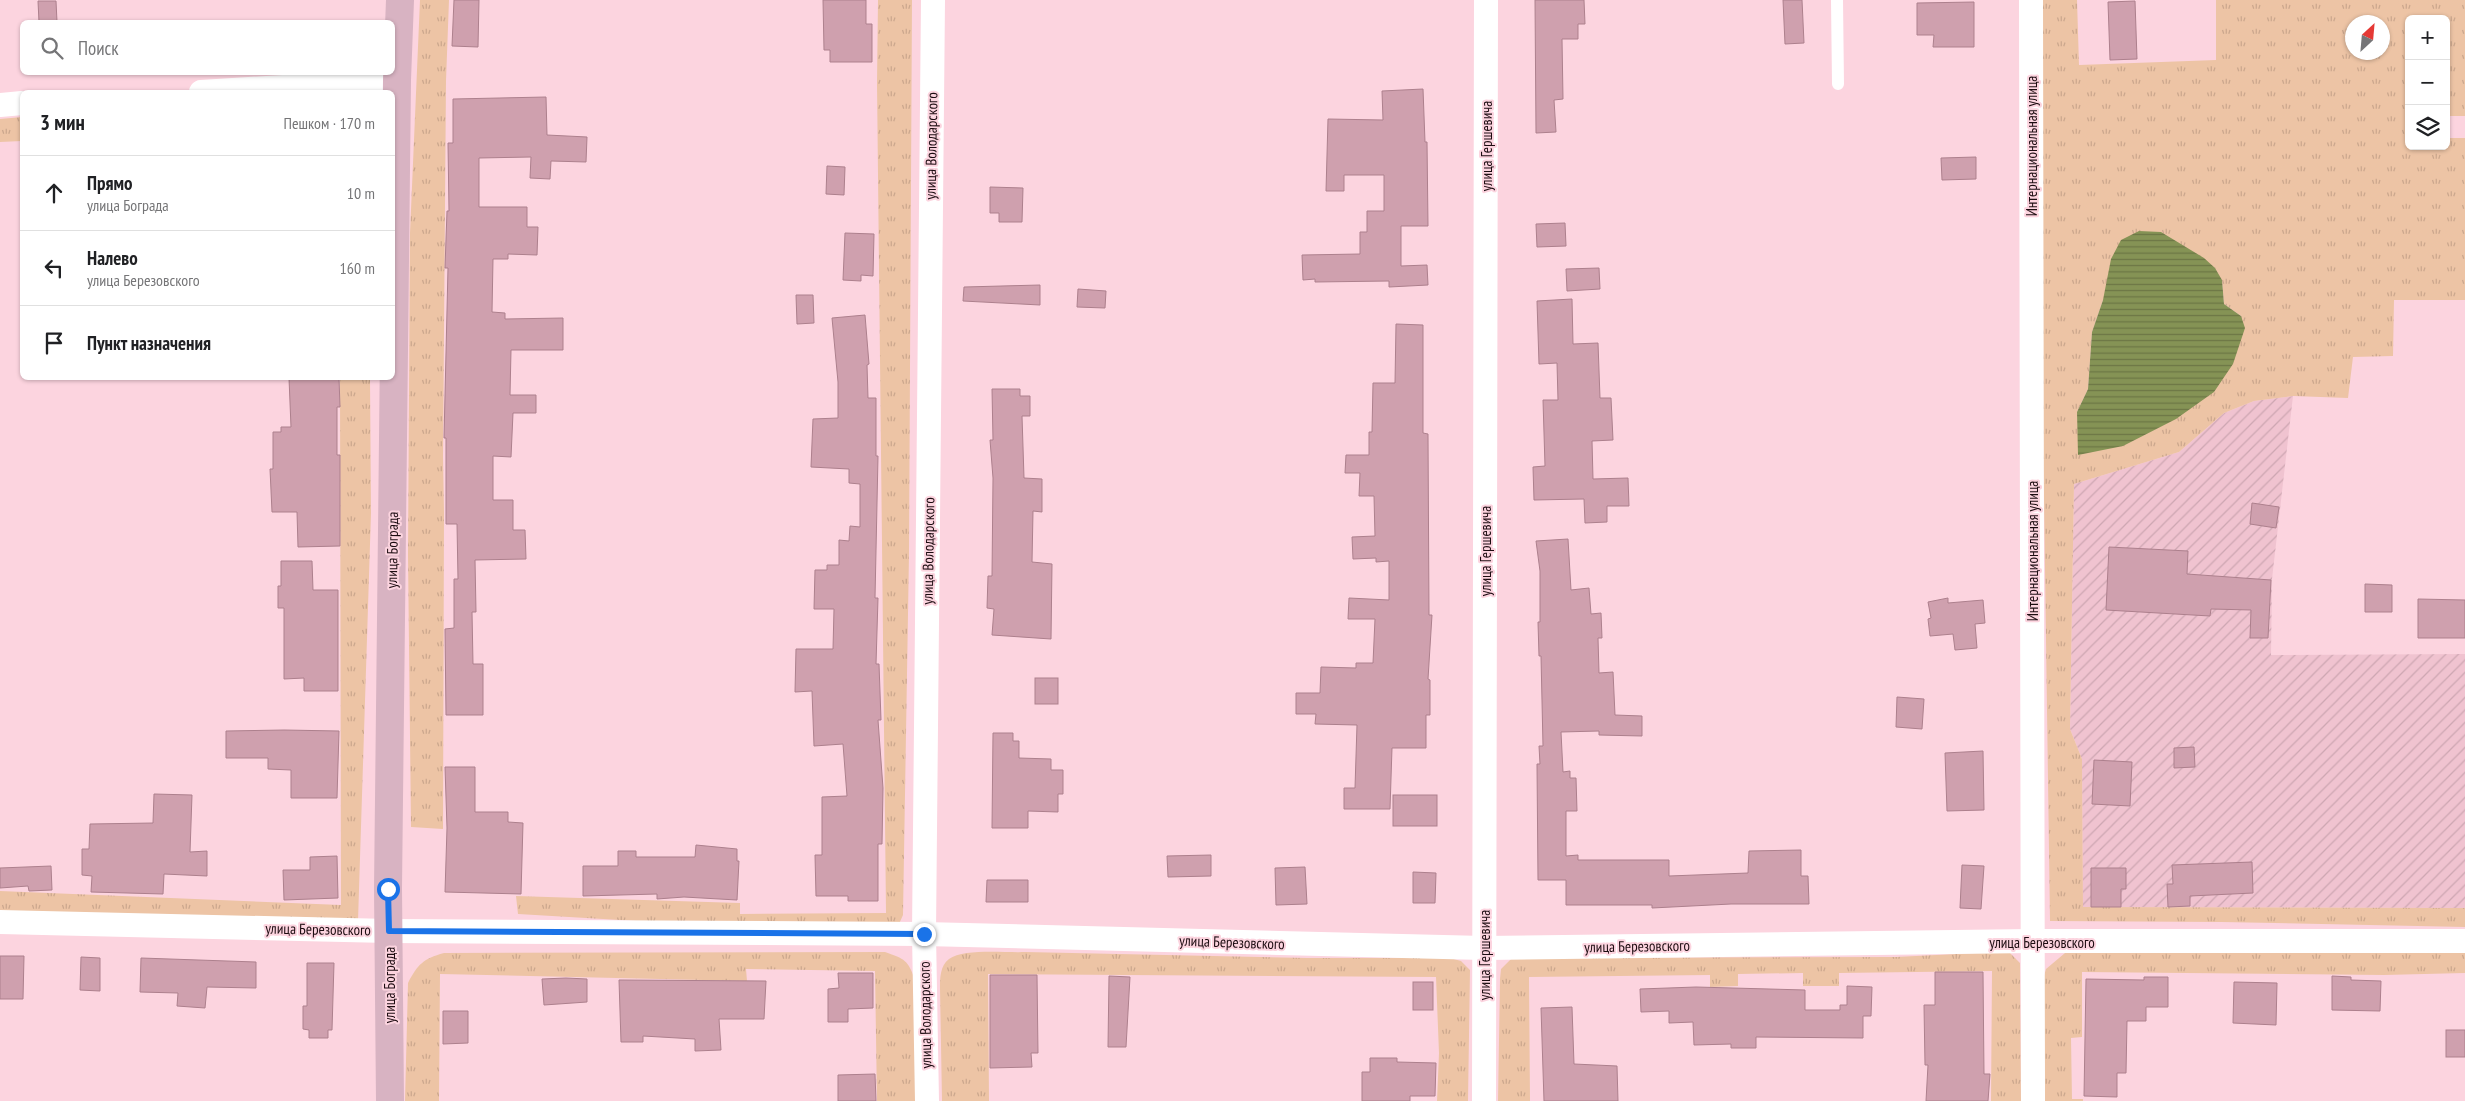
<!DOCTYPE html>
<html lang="ru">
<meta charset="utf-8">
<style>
:root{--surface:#fff;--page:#f2f2f2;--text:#202124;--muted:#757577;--line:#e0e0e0}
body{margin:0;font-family:"PT Sans Narrow",sans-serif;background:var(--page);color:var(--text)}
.controls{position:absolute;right:15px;top:15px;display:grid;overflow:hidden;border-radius:8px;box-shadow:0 1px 4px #0004}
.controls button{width:45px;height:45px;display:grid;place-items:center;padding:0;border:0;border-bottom:1px solid var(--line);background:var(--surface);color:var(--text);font:25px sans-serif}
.compass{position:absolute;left:2345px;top:15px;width:45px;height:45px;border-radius:50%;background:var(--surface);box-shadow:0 1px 4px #0004;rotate:26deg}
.stop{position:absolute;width:15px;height:15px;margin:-11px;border:4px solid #1a73e8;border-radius:50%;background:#fff}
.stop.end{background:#1a73e8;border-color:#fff;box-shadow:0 1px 5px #0008}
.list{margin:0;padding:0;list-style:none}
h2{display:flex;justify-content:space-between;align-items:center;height:65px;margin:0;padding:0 20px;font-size:21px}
h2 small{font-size:16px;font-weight:400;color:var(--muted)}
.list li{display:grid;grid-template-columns:32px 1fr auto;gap:15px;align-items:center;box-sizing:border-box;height:75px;padding:0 20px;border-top:1px solid var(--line)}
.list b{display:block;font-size:19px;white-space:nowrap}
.list p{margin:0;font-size:16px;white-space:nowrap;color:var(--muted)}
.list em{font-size:16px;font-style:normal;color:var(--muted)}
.icon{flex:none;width:28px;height:28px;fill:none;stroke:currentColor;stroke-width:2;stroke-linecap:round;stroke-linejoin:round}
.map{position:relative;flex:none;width:2465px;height:1101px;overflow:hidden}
.search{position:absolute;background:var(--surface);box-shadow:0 1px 4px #0004;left:20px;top:20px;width:375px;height:55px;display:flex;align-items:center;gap:12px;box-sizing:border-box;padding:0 18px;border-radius:8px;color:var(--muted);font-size:19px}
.panel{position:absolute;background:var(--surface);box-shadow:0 1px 4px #0004;left:20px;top:90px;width:375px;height:290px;border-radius:8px}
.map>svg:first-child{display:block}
.industrial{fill:url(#industrial-furrows)}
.grass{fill:url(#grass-tufts);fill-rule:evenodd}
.water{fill:url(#water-rules)}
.building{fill:#cfa0ae;stroke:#ad808d}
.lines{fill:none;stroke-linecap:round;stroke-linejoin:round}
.lane{stroke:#fff;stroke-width:12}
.street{stroke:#fff;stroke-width:24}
.secondary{stroke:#d8b3c2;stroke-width:28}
.route{stroke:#1a73e8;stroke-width:6}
.labels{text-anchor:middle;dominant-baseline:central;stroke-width:4;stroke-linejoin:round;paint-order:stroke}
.street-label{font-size:15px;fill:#1c0c11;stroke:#fcd4df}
</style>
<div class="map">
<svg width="2465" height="1101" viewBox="0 0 2465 1101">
<defs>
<pattern id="industrial-furrows" width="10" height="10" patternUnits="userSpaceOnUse" patternTransform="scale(1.25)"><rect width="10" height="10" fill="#f0c3d0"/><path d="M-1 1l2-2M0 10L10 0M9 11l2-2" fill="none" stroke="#cda6b2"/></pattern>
<pattern id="grass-tufts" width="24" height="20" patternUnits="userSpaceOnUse" patternTransform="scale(1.25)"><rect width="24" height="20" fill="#edc4a5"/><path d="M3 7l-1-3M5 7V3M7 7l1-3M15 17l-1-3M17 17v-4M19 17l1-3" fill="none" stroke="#cba78d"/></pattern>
<pattern id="water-rules" width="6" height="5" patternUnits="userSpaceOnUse" patternTransform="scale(1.25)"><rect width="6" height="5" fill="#859355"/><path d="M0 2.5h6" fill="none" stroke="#6c7645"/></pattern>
</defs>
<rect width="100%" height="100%" fill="#fcd4df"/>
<path class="industrial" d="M2293 396 2272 579 2271 655 2465 654V908L2083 907 2082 759 2070 729 2074 484 2179 452 2224 413 2254 401Z"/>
<g class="grass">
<path d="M420 0H449L446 81 443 457 444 512 443 829 411 827 408 555 410 233Z"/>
<path d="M878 0H912L909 554 903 915 899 924 739 927 518 914 516 896 740 903V914L886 913 877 83Z"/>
<path d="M2031 0H2077L2079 65 2216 60V0H2465V116H2446V19H2409V146H2446V138H2465V300H2394L2393 356 2353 357 2348 398 2293 396 2254 401 2224 413 2179 452 2074 484 2070 729 2082 759 2083 907 2465 908V927L2221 922 2050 921 2044 498 2033 162ZM2352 22H2382V52H2352ZM2222 281 2224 304 2241 316 2077 412 2088 389 2092 332 2103 300Z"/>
<path d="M22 117V141L0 142V119Z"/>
<path d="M340 378H370L371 513 358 921 0 911V891L341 905Z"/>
<path d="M885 952C905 959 908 960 915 980L919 1101H877L875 971 746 969 747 981 440 974 439 1101H405L408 983C418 964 423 959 444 953Z"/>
<path d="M1025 952 1307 958H1450L1461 961 1470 970 1468 1101H1437L1439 1053 1436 977 988 974 989 1101H942L940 988C940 978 940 966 949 959 964 948 1006 953 1025 952Z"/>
<path d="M1997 952 2010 953 2020 963 2021 1101H1991L1992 971 1839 973V986H1803V973L1738 974V986L1710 987V975L1529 977 1530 1101H1498L1500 979 1501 969 1512 958 1896 957Z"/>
<path d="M2065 953H2465V973L2384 975 2082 972V1037L2071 1038 2072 1099H2083V1101H2045L2043 979 2046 969Z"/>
</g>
<path class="water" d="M2139 231 2161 232 2204 258 2215 268 2222 280 2224 304 2241 316 2245 328 2233 364 2214 392 2176 419 2123 446 2078 455 2077 412 2088 389 2092 332 2103 300 2111 259 2121 240Z"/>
<g class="building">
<path d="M454 0H479L478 47 452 46Z"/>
<path d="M823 0H866V24H872V62H830V50H824Z"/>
<path d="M1535 0H1584L1585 24H1578V39H1562L1563 99 1554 100 1556 132 1536 133Z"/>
<path d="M1783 0H1802L1804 43 1785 44Z"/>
<path d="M38 1H56L57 22H39Z"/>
<path d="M2135 1 2137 59 2110 60 2108 2Z"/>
<path d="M1974 2V47H1933L1934 35H1917V3Z"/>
<path d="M1423 89 1425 142H1427L1428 226H1401V266L1427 265 1428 285 1389 287V281L1315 282V279L1303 280 1302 255 1360 254V232H1367V211H1384V175H1344V191H1326L1328 119 1383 120 1382 91Z"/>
<path d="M546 97 547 135 587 137 586 162 551 161 550 179 530 178 531 157 479 158V207H527V227H538L537 255 508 254V259H493L492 312 505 313V319L563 318V350H511L510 395H536V413H513L511 457 493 456V500H513V530H525L526 559 475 560 476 612H472L473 664H483V715H446L445 629 454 628V579H458L457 524H446V438H444L448 268H445L447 211H449L448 143H453V99Z"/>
<path d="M1976 157V179L1942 180 1941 158Z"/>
<path d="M827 166 845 167 844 195 826 194Z"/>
<path d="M990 187 1023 188 1022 222H999V213H990Z"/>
<path d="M1565 223 1566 246 1537 247 1536 224Z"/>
<path d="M845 233 874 234 873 276 861 275V281L843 280Z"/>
<path d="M1599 268 1600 289 1567 291 1566 269Z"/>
<path d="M1040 285V305L963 301 964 287Z"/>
<path d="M1078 289 1106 291 1105 308 1077 307Z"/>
<path d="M796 295H813L814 323 797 324Z"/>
<path d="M1572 299 1573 344 1598 343 1600 398H1611L1613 440 1592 441 1593 479 1628 478 1629 506H1607V522L1585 523 1584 499 1534 500 1533 467 1545 466 1543 400H1558L1557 363 1539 364 1537 301Z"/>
<path d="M865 315 869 364 867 365 868 398H876V456H878L875 598H878L876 664H879L881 720H878L883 788 882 844H878V901H848V896H816L815 855H822V797L847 796 843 744 814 746 812 691 795 692 796 649H833L834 609H814L815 570H827V565H839V540L849 541 850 526 860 527V484L849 483V469L811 467 813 419 838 418V382L832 318Z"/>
<path d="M1396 324 1423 325V433L1428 434 1429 615H1432L1428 679 1430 680V715H1426V748H1392L1390 809H1344V788H1355L1357 725 1315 724 1316 714H1296V693H1320L1321 667 1356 668V663H1373L1375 619H1348L1349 598 1389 600V561L1376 562V558L1353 559 1352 537 1375 536 1374 496H1359L1360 473H1345L1346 455H1369V432H1372L1373 383H1395Z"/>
<path d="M289 378H339L340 407H337V455H340V546L298 547 297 512H272L270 469H273V432H281V427H291Z"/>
<path d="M992 389H1020V396H1030V416H1022L1024 478 1042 479V512L1033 511 1032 562 1052 564 1051 639 992 635 994 609 987 608 988 576H992L993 478 990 440H993Z"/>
<path d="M2252 503 2279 507 2276 528 2250 524Z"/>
<path d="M1568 539 1571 590 1589 588 1591 614 1601 613 1602 638H1598L1599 673 1613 672 1615 715 1642 716V736L1599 735V731L1561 732 1563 772 1570 771V778H1576L1577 811H1566V856L1578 855V860H1669V876L1748 873 1749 851 1801 850V876H1808L1809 904H1731L1652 908V905H1566V880H1538L1537 764H1540L1539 746H1543L1541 656H1539L1538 622H1540V571L1536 541Z"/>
<path d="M2109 547 2188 551 2187 574 2271 580 2268 638H2250L2251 610 2211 609 2210 616 2106 610Z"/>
<path d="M281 561H312L313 590H338V691H304V678L284 679V608H278V586H281Z"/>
<path d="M2365 584 2392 585V612H2365Z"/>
<path d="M1948 598V603L1983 600 1985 623 1975 624 1977 648 1955 650 1953 634 1930 636 1928 619 1931 618 1928 602Z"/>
<path d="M2418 599 2465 600V638H2418Z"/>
<rect x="1035" y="678" width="23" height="26"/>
<path d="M1897 697 1924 699 1922 729 1896 727Z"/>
<path d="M284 730 339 731 337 798H291V770L268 769V758H226V731Z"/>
<path d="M993 733H1013V741H1019V758L1051 759V770H1063V794H1058V812L1028 811V828H992Z"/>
<path d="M2194 747 2195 767 2174 768V748Z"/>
<path d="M1983 751 1984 810 1947 811 1945 753Z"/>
<path d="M2094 760 2132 762 2130 806 2092 804Z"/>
<path d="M445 767H475V812H508V822L523 823 521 894 445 892 447 828Z"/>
<path d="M154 794 192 795 190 852 207 851V876L164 874 163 894 91 892 92 876 82 875V849H89L90 824 153 823Z"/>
<rect x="1393" y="795" width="44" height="31"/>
<path d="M696 845 737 849V861H739L737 900 684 897 657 899V894L583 896V866H618V851H636V857H695Z"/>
<path d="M1211 855V876L1168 877 1167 856Z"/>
<path d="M337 856 338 898 284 900 283 870H310V857Z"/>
<path d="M2252 862 2253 893 2190 896V906L2168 907 2167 884H2173L2172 865Z"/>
<path d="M1962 865 1984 866 1981 909 1960 908Z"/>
<path d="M51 866 52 890 29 891 28 886 0 888V868Z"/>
<path d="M1305 867 1307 904 1276 905 1275 868Z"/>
<path d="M2091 868H2126V889H2121V907H2091Z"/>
<path d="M1413 872 1436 873 1435 903H1413Z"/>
<path d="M987 880H1028V902H986Z"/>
<path d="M0 956H24L23 999H0Z"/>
<path d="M81 957 100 958V991L80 990Z"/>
<path d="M141 958 256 962V988L207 987 205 1008 177 1006 178 993 140 992Z"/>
<path d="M307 963H334L332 1030H328V1038H309V1030L303 1029V1006H307Z"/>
<path d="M1935 972H1983L1984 1074H1990L1988 1101H1926L1928 1065H1925L1924 1005H1935Z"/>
<path d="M838 973H873V1008L848 1009V1022H828V989L839 988Z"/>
<path d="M990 975H1037L1038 1053H1031L1032 1067 990 1068Z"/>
<path d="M1109 976 1130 977 1126 1047H1108Z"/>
<path d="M2332 976 2351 977V980L2381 981 2380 1011 2332 1010Z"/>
<path d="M2144 977H2168V1007H2146V1021H2127L2126 1073H2117V1097L2084 1096 2086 979 2144 980Z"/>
<path d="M566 978 587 979V1002L544 1005 542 979Z"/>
<path d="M619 980 766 981 764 1019H719L721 1050 695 1051V1039L643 1036V1042H621Z"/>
<rect x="1413" y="982" width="20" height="28"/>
<path d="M2234 982 2277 983 2276 1025 2233 1023Z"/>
<path d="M1847 986 1872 987 1871 1016H1863V1038L1756 1037V1048H1731V1044L1694 1045 1693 1022 1669 1023V1011L1641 1012 1640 989 1696 987 1805 990V1010H1840V1005H1847Z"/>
<path d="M1572 1007 1574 1064 1617 1066 1618 1101H1544L1541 1008Z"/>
<path d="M443 1011H468V1043L443 1044Z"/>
<rect x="2446" y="1030" width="19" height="27"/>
<path d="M1370 1058H1397V1062L1436 1063 1435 1096H1410V1101H1362V1072H1370Z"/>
<path d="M875 1074 876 1101H838V1075Z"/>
</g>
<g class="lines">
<path class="lane" d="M1837 0 1838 84"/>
<g class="street">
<path d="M2031 0 2033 1101"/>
<path d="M201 92 397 80"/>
<path d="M0 105 22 103"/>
<path d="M0 922 389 931 924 934 1484 948 2032 941H2465"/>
<path d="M927 1101 924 934 933 0"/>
<path d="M1484 1101 1486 0"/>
</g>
<path class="secondary" d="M390 1101 388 889 397 80 400 0"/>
</g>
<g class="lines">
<path class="route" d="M388 889 389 931 924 934"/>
</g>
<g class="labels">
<g class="street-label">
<text transform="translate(931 146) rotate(-89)">улица Володарского</text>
<text transform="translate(1486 146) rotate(-90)">улица Гершевича</text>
<text transform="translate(2031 146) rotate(-90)">Интернациональная улица</text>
<text transform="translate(392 550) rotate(-89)">улица Бограда</text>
<text transform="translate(928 551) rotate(-89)">улица Володарского</text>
<text transform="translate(1485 551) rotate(-90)">улица Гершевича</text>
<text transform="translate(2032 551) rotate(-90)">Интернациональная улица</text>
<text transform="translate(318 929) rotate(1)">улица Березовского</text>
<text transform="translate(1232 942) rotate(2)">улица Березовского</text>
<text x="2042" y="942">улица Березовского</text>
<text transform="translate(1637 946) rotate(-1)">улица Березовского</text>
<text transform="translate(1484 955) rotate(-90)">улица Гершевича</text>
<text transform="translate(389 985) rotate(-90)">улица Бограда</text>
<text transform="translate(925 1015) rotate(-91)">улица Володарского</text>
</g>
</g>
</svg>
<div class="controls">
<button>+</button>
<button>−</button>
<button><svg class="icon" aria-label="layers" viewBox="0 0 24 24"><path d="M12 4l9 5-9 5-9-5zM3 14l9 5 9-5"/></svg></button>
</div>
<svg class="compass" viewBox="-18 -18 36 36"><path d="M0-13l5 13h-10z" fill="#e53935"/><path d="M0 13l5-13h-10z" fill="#757577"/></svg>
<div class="stop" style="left:388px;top:889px"></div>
<div class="stop end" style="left:924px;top:934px"></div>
<div class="search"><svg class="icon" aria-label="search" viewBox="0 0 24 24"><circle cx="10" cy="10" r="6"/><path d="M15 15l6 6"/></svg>Поиск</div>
<section class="panel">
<h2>3 мин<small>Пешком · 170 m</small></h2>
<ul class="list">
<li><svg class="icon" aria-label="ahead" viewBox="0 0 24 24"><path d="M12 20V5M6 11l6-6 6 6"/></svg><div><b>Прямо</b><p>улица Бограда</p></div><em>10 m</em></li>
<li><svg class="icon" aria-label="left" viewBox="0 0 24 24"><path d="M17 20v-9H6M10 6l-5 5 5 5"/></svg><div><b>Налево</b><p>улица Березовского</p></div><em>160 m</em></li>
<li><svg class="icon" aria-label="arrive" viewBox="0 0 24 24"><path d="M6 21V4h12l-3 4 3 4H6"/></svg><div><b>Пункт назначения</b></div></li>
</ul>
</section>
</div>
